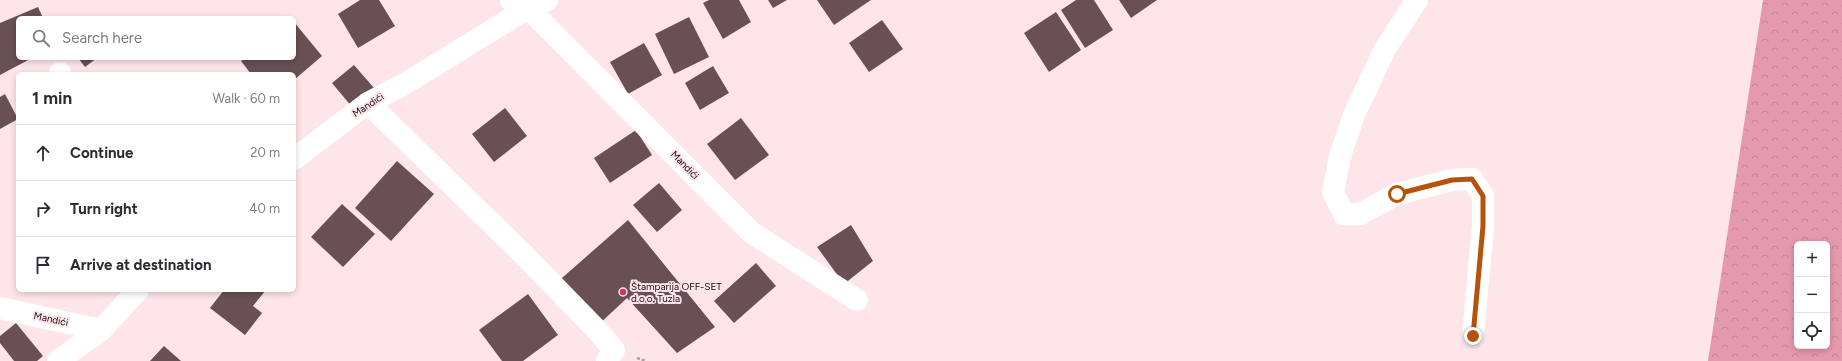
<!DOCTYPE html>
<meta charset="utf-8">
<style>
:root{--surface:#fff;--page:#f2f2f3;--text:#2b2b33;--muted:#7c7c81;--line:#e1e1e2}
body{margin:0;font-family:Figtree,sans-serif;background:var(--page);color:var(--text)}
.controls{position:absolute;right:12px;bottom:12px;display:grid;overflow:hidden;border-radius:6px;box-shadow:0 2px 6px #0003}
.controls button{width:36px;height:36px;display:grid;place-items:center;padding:0;border:0;border-bottom:1px solid var(--line);background:var(--surface);color:var(--text);font:20px sans-serif}
.stop{position:absolute;width:12px;height:12px;margin:-9px;border:3px solid #b45309;border-radius:50%;background:#fff}
.stop.end{background:#b45309;border-color:#fff;box-shadow:0 1px 4px #0008}
.list{margin:0;padding:0;list-style:none}
h2{display:flex;justify-content:space-between;align-items:center;height:52px;margin:0;padding:0 16px;font-size:17px}
h2 small{font-size:13px;font-weight:400;color:var(--muted)}
.list li{display:grid;grid-template-columns:26px 1fr auto;gap:12px;align-items:center;box-sizing:border-box;height:56px;padding:0 16px;border-top:1px solid var(--line)}
.list b{display:block;font-size:15px;white-space:nowrap}
.list em{font-size:13px;font-style:normal;color:var(--muted)}
.icon{flex:none;width:22px;height:22px;fill:none;stroke:currentColor;stroke-width:2;stroke-linecap:round;stroke-linejoin:round}
.map{position:relative;flex:none;width:1842px;height:361px;overflow:hidden}
.search{position:absolute;background:var(--surface);box-shadow:0 2px 6px #0003;left:16px;top:16px;width:280px;height:44px;display:flex;align-items:center;gap:10px;box-sizing:border-box;padding:0 14px;border-radius:6px;color:var(--muted);font-size:15px}
.panel{position:absolute;background:var(--surface);box-shadow:0 2px 6px #0003;left:16px;top:72px;width:280px;height:220px;border-radius:6px}
.map>svg:first-child{display:block}
.forest{fill:url(#forest-crowns);fill-rule:evenodd}
.building{fill:#685055}
.lines{fill:none;stroke-linecap:round;stroke-linejoin:round}
.path{stroke:#af9ca0;stroke-width:2.5;stroke-dasharray:3 2;stroke-linecap:butt}
.minor{stroke:#fff;stroke-width:22}
.tertiary{stroke:#fff;stroke-width:22}
.route{stroke:#b45309;stroke-width:5}
.poi-dot{fill:#c5396b;stroke:#fde5ea;stroke-width:1.5}
.labels{text-anchor:middle;dominant-baseline:central;stroke-width:4;stroke-linejoin:round;paint-order:stroke}
.street-label{font-size:10px;fill:#170d10;stroke:#fde5ea}
.poi-label{font-size:10px;fill:#170d10;stroke:#fde5ea;text-anchor:start}
</style>
<div class="map">
<svg width="1842" height="361" viewBox="0 0 1842 361">
<defs>
<pattern id="forest-crowns" width="20" height="18" patternUnits="userSpaceOnUse"><rect width="20" height="18" fill="#e599ac"/><path d="M2 6a3 3 0 1 1 6 0M12 15a3 3 0 1 1 6 0" fill="none" stroke="#c48393"/></pattern>
</defs>
<rect width="100%" height="100%" fill="#fde5ea"/>
<path class="forest" d="M1763 0H1842V361H1708ZM1797 244H1827V346H1797Z"/>
<g class="building">
<path d="M360 0H379L395 26 358 48 338 14Z"/>
<path d="M709 0H739L751 22 723 39 703 3Z"/>
<path d="M768 0H787L773 8Z"/>
<path d="M817 0H871L834 25Z"/>
<path d="M1076 0H1094L1113 30 1085 48 1061 10Z"/>
<path d="M1119 0H1157L1131 18Z"/>
<path d="M38 7 43 18H18V58H32L0 75V23Z"/>
<path d="M1056 12 1081 50 1049 72 1024 33Z"/>
<path d="M689 17 709 57 674 74 655 34Z"/>
<path d="M882 20 903 49 869 72 849 43Z"/>
<path d="M294 22 322 56 294 80V74H251L241 61 245 58H294Z"/>
<path d="M644 43 662 75 628 94 610 62Z"/>
<path d="M78 58H97L85 67Z"/>
<path d="M354 65 374 88 352 107 332 83Z"/>
<path d="M713 66 729 93 700 110 685 83Z"/>
<path d="M5 94 18 119 0 129V97Z"/>
<path d="M505 108 527 136 494 162 472 134Z"/>
<path d="M741 118 769 155 735 180 707 144Z"/>
<path d="M636 130 652 155 610 183 594 158Z"/>
<path d="M397 161 434 194 391 241 355 208Z"/>
<path d="M659 183 682 210 657 232 633 205Z"/>
<path d="M342 204 375 234 343 267 311 237Z"/>
<path d="M628 220 715 327 677 353 627 298 596 327 554 285Z"/>
<path d="M851 225 873 261 844 284 817 247Z"/>
<path d="M756 263 776 286 734 323 714 301Z"/>
<path d="M224 290H266L253 306 262 313 245 335 210 308Z"/>
<path d="M528 294 558 335 523 361H502L479 330Z"/>
<path d="M16 323 43 356 37 361H14L0 343V336Z"/>
<path d="M164 346 181 361H150Z"/>
</g>
<g class="lines">
<path class="path" d="M637 358 646 361"/>
<g class="minor">
<path d="M511 0 528 8 752 233 857 300"/>
<path d="M1417 0 1385 49 1354 115 1340 156 1333 192 1344 214H1360L1397 194 1452 180 1472 179 1483 196V226L1473 336"/>
<path d="M60 74V73"/>
<path d="M368 103 527 258 595 328 614 350 607 361"/>
<path d="M0 308 101 330"/>
</g>
<g class="tertiary">
<path d="M294 159 368 103 408 82 528 8 547 0"/>
<path d="M58 361 101 330 138 290"/>
</g>
</g>
<g class="lines">
<path class="route" d="M1397 194 1452 180 1472 179 1483 196V226L1473 336"/>
</g>
<circle class="poi-dot" cx="623" cy="292" r="4"/>
<g class="labels">
<g class="street-label">
<text transform="translate(368 105) rotate(-33)">Mandići</text>
<text transform="translate(685 165) rotate(46)">Mandići</text>
<text transform="translate(51 319) rotate(12)">Mandići</text>
</g>
<g class="poi-label">
<text x="631" y="286">Štamparija OFF-SET<tspan x="631" dy="12">d.o.o. Tuzla</tspan></text>
</g>
</g>
</svg>
<div class="controls">
<button>+</button>
<button>−</button>
<button><svg class="icon" aria-label="locate" viewBox="0 0 24 24"><circle cx="12" cy="12" r="6"/><path d="M12 2v4M12 18v4M2 12h4M18 12h4"/></svg></button>
</div>
<div class="stop" style="left:1397px;top:194px"></div>
<div class="stop end" style="left:1473px;top:336px"></div>
<div class="search"><svg class="icon" aria-label="search" viewBox="0 0 24 24"><circle cx="10" cy="10" r="6"/><path d="M15 15l6 6"/></svg>Search here</div>
<section class="panel">
<h2>1 min<small>Walk · 60 m</small></h2>
<ul class="list">
<li><svg class="icon" aria-label="ahead" viewBox="0 0 24 24"><path d="M12 20V5M6 11l6-6 6 6"/></svg><div><b>Continue</b></div><em>20 m</em></li>
<li><svg class="icon" aria-label="right" viewBox="0 0 24 24"><path d="M7 20v-9h11M14 6l5 5-5 5"/></svg><div><b>Turn right</b></div><em>40 m</em></li>
<li><svg class="icon" aria-label="arrive" viewBox="0 0 24 24"><path d="M6 21V4h12l-3 4 3 4H6"/></svg><div><b>Arrive at destination</b></div></li>
</ul>
</section>
</div>
